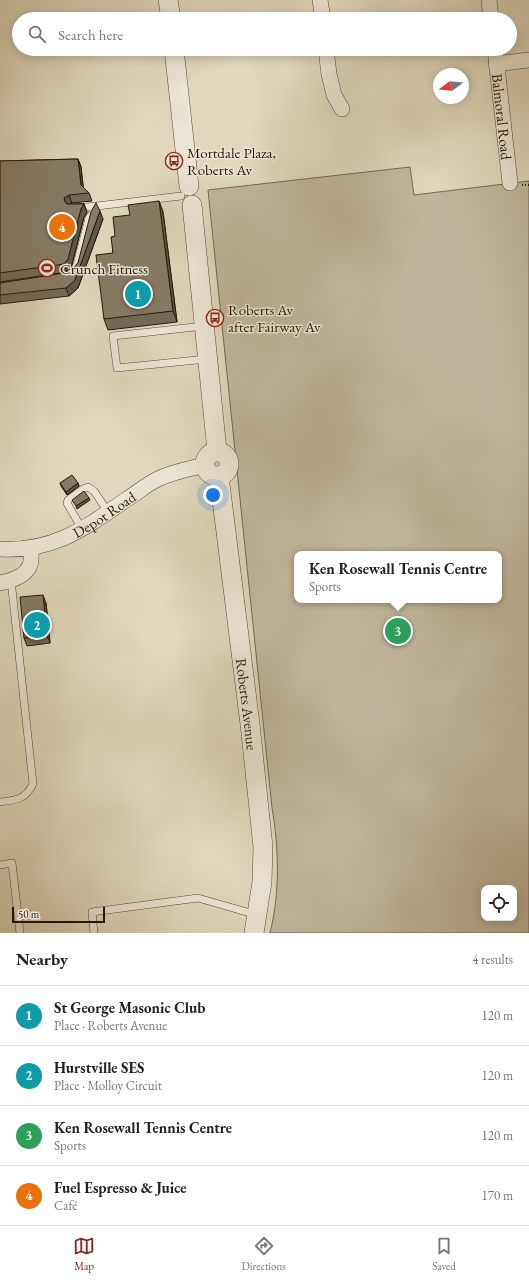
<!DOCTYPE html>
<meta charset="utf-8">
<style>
:root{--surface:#fff;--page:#f6f6f6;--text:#222;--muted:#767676;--line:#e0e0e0;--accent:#8f2418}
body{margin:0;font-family:"EB Garamond",serif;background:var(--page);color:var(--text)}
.controls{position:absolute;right:12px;bottom:12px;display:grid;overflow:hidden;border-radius:8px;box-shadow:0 2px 10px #0003}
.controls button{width:36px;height:36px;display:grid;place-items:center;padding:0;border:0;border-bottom:1px solid var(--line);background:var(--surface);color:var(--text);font:20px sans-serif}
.compass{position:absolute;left:433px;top:68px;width:36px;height:36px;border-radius:50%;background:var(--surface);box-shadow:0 2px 10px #0003;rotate:254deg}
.scale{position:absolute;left:12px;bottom:10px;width:93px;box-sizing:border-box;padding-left:4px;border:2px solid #271706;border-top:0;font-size:11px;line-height:14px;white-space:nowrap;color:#271706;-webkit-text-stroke:3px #ebe5d3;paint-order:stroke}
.you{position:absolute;left:213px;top:495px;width:14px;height:14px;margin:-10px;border:3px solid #fff;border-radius:50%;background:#1a73e8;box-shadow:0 0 0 6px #1a73e833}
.badge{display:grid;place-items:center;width:26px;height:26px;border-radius:50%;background:var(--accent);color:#fff;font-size:13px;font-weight:700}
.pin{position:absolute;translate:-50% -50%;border:2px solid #fff;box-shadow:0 1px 4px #0006}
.popup{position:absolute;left:294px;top:551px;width:208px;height:52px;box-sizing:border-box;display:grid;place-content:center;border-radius:8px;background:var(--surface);filter:drop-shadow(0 1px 3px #0005);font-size:13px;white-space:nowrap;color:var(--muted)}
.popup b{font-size:15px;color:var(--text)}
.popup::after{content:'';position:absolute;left:50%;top:100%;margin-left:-8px;border:8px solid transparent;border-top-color:var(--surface)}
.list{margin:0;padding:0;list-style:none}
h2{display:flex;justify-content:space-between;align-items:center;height:52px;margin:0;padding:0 16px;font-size:17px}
h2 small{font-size:13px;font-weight:400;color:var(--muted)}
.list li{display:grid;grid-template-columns:26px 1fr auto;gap:12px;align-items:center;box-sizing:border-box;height:60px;padding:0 16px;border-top:1px solid var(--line)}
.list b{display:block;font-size:15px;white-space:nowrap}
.list p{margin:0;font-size:13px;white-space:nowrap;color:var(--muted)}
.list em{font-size:13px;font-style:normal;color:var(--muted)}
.icon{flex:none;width:22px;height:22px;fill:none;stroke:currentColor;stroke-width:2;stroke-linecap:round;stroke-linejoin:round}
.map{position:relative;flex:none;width:529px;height:933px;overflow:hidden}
.search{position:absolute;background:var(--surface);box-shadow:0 2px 10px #0003;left:12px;right:12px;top:12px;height:44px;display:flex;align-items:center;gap:10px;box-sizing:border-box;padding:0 14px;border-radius:22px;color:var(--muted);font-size:15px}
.sheet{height:292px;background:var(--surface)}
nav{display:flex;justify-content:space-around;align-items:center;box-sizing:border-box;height:56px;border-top:1px solid var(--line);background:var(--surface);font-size:11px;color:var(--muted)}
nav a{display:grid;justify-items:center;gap:2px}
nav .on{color:var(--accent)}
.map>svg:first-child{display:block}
.green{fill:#c1b69d;stroke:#746652;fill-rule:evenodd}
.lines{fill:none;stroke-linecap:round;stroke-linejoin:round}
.service-casing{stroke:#554734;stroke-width:8}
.minor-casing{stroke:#554734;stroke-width:16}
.tertiary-casing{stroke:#554734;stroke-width:20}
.path{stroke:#271706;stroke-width:2;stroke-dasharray:1 2;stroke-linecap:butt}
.service{stroke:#ebe5d3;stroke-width:7}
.minor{stroke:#ebe5d3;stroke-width:15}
.tertiary{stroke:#ebe5d3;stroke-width:19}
.wall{fill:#746a57;stroke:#271706}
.shaded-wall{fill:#5e5647;stroke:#271706}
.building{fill:#877b65;stroke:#271706}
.labels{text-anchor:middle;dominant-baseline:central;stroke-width:3;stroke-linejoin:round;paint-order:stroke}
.street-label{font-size:15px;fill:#271706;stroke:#ebe5d3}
.poi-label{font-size:15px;fill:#271706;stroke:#ebe5d3;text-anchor:start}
</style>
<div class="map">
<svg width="529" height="933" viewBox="0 0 529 933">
<rect width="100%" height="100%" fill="#e0d7bc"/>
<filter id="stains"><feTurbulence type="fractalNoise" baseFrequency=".005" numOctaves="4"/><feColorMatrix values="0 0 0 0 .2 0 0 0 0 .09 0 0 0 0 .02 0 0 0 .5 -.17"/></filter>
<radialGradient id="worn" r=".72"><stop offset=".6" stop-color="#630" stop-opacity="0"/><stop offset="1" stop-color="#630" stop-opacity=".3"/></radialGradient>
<path class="green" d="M410 167 414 195 529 181V933H270C280 893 279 849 272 808L208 190ZM297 554H499V600H297ZM484 888H514V918H484Z"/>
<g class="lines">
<defs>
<g id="service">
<path d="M76 208 97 206 181 196"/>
<path d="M75 272 89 218 95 210"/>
<path d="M204 326 113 336 117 368 207 359"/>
<path d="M82 529 67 503 68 500 83 489 88 487 94 491 108 512"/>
<path d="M0 802C16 800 25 800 33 784L11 580"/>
<path d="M0 865 12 863 20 933"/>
<path d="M94 933 92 912 198 898 257 915"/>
</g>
<g id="minor">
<path d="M320 0 323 19"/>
<path d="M489 0 491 19"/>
<path d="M326 49 329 74 334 95 342 109"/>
<path id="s1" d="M495 49 510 183"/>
<path d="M496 64 529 60"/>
<path id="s2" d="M0 549C54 552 85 528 127 499 137 493 147 484 158 479 172 472 189 469 205 465"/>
<path d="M0 583C10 581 26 576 30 565 32 560 31 554 31 548"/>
</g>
<g id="tertiary">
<path d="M168 0 171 19"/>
<path d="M174 49 189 186"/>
<path d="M192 205 217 451"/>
<circle cx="217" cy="464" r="12"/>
<path id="s3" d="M219 476 250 724 263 847 262 882 254 933"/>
</g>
</defs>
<use href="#service" class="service-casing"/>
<use href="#minor" class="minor-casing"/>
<use href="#tertiary" class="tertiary-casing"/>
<path class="path" d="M522 185H529"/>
<use href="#service" class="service"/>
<use href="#minor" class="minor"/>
<use href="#tertiary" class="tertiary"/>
</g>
<g class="wall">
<path d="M78 159 81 167 83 187 89 193 92 201 72 203 70 204H84L87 212 84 217 71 268 67 272 0 282V161Z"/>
<path d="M159 201 163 212 177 322 108 330 104 319 115 236 130 215Z"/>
<path d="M103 219 78 288 69 296 0 304V283L70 272 78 263Z"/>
<path d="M60 483H78L79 486 67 495 61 486Z"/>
<path d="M46 603 50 643 27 646 24 638Z"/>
</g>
<g class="shaded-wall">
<path d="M78 159 81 167 84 193 81 185Z"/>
<path d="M69 195 72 203 67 206 65 202 64 198Z"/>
<path d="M159 201 163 212 177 322 173 311Z"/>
<path d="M84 204 87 212 84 217 71 268 67 272 64 264 81 209Z"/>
<path d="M100 211 103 219 78 288 69 296 66 288 75 280Z"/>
<path d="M78 483 79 486 67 495 66 492Z"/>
<path d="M89 498 90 500 77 509 76 506Z"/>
<path d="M43 595 46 603 50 643 47 635Z"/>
</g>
<g class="building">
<path d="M78 159 81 185 89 193 69 195 64 198 65 202 67 204H84L81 209 68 259 64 264 0 273V161Z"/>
<path d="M159 201 173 311 104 319 96 255 113 253 111 237 115 236 113 217 130 215 128 205Z"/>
<path d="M96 203 100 211 75 280 66 288 0 295V283L70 272 78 263 91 212Z"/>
<path d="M72 475 78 483 66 492 60 483Z"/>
<path d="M84 491 89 498 76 506 72 500Z"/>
<path d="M43 595 47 635 24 638 20 597Z"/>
</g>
<defs>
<symbol id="bus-ring" viewBox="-11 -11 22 22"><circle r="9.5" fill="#ebe5d3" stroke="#8f2418" stroke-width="1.5"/><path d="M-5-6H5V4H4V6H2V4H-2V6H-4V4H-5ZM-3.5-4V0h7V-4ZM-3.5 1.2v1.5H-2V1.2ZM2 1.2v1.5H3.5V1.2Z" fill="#8f2418"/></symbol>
<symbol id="stadium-ring" viewBox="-11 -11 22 22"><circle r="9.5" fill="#ebe5d3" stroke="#8f2418" stroke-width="1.5"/><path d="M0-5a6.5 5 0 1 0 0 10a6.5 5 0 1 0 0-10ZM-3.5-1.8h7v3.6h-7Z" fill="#8f2418"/></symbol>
</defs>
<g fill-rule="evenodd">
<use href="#bus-ring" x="164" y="151" width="20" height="20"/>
<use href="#stadium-ring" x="37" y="258" width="20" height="20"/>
<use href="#bus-ring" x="205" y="308" width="20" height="20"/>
</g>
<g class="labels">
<g class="street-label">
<text stroke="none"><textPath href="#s1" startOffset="68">Balmoral Road</textPath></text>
<text stroke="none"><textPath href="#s2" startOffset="112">Depot Road</textPath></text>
<text stroke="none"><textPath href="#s3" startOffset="230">Roberts Avenue</textPath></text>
</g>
<g class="poi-label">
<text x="187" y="152">Mortdale Plaza,<tspan x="187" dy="17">Roberts Av</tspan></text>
<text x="60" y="268">Crunch Fitness</text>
<text x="228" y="309">Roberts Av<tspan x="228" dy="17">after Fairway Av</tspan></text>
</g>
</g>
<rect width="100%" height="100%" filter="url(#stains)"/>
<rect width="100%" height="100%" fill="url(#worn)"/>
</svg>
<div class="controls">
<button><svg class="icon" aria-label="locate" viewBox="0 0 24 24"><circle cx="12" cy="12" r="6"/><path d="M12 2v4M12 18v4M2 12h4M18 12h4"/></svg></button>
</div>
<svg class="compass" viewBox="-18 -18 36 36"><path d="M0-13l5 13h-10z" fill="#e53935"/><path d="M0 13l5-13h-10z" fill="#767676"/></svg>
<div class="scale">50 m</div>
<div class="you"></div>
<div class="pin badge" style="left:138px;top:294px;background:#0f9aa8">1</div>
<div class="pin badge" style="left:37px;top:625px;background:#0f9aa8">2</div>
<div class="pin badge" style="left:398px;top:631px;background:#2e9e5b">3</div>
<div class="popup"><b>Ken Rosewall Tennis Centre</b>Sports</div>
<div class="pin badge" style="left:62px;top:227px;background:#e8710a">4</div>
<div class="search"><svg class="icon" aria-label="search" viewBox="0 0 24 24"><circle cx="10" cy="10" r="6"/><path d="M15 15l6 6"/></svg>Search here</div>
</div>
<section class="sheet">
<h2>Nearby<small>4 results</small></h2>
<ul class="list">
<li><span class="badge" style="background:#0f9aa8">1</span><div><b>St George Masonic Club</b><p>Place · Roberts Avenue</p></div><em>120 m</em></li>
<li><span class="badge" style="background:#0f9aa8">2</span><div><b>Hurstville SES</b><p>Place · Molloy Circuit</p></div><em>120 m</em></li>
<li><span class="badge" style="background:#2e9e5b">3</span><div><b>Ken Rosewall Tennis Centre</b><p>Sports</p></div><em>120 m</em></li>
<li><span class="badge" style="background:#e8710a">4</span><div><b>Fuel Espresso &amp; Juice</b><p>Café</p></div><em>170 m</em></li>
</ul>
</section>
<nav>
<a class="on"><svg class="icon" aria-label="map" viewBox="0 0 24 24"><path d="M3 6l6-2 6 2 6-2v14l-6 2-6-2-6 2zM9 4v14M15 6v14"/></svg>Map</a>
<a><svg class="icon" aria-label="directions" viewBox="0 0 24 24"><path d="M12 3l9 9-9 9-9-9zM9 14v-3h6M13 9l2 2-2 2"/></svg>Directions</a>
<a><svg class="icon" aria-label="saved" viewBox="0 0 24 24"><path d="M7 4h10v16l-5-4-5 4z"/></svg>Saved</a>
</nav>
